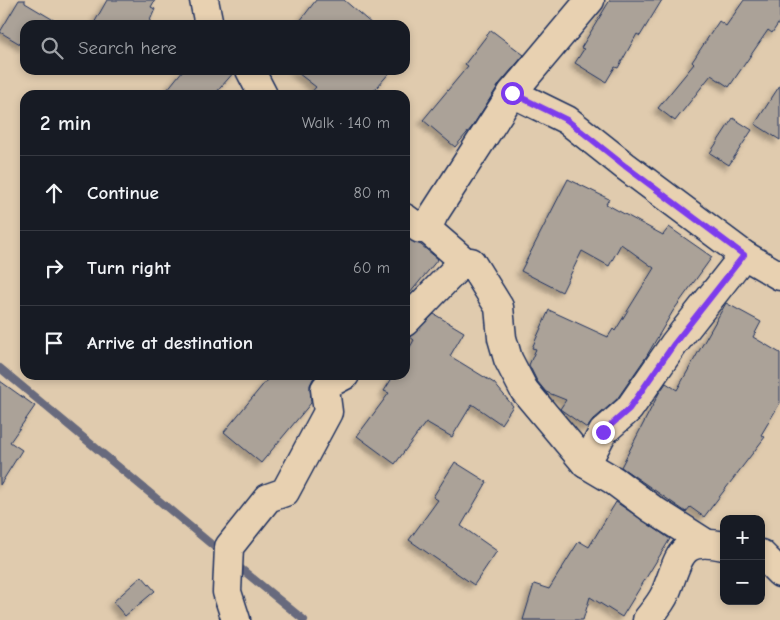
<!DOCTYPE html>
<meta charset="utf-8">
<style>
:root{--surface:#171b24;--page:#242831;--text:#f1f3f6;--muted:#9ea1a6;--line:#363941}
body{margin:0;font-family:"Comic Neue",sans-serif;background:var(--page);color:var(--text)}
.controls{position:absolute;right:15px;bottom:15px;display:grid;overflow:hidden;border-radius:10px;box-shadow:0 2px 8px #0003}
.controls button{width:45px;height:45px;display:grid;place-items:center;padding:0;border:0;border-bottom:1px solid var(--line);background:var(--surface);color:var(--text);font:25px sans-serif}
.stop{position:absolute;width:15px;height:15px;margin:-11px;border:4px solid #7c3aed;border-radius:50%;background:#fff}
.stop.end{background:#7c3aed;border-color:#fff;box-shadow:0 1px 5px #0008}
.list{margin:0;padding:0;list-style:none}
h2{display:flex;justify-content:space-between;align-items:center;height:65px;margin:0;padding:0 20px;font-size:21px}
h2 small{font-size:16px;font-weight:400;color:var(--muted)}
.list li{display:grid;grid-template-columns:32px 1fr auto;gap:15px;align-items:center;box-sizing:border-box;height:75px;padding:0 20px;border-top:1px solid var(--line)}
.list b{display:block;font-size:19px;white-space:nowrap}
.list em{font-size:16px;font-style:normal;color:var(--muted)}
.icon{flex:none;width:28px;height:28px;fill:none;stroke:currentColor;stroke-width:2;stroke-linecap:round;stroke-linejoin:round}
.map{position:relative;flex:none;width:780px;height:620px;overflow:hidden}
.search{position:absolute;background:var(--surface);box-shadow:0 2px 8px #0003;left:20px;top:20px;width:390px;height:55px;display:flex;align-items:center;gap:12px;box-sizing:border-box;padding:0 18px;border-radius:15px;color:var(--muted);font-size:19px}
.panel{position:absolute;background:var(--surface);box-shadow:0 2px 8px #0003;left:20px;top:90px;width:390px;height:290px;border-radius:15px}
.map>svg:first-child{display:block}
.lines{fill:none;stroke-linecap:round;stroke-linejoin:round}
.stream{stroke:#676a7d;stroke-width:8}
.building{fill:#aba298;stroke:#1b2f5e;filter:url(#shadow)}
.street-casing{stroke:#1b2f5e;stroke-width:31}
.street{stroke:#e8d1b1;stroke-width:28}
.route{stroke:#7c3aed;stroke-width:6}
</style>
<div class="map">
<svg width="780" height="620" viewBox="0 0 780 620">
<defs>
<filter id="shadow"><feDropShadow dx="-4.5" dy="4.5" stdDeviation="2.5" flood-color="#0004"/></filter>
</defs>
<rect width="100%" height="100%" fill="#e0cbae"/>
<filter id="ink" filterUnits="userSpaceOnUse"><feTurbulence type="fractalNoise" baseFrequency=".02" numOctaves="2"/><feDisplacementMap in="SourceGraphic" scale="10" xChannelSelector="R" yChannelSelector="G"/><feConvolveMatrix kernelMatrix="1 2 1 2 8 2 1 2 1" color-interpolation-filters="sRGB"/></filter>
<g filter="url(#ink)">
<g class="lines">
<g class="stream">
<path d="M0 368 223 554"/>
<path d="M234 563 304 620"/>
</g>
</g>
<g class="building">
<path d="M19 0H25V3L62 25H25V47L0 32Z"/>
<path d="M107 0H155L151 7 155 9 148 25H93Z"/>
<path d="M316 0H344L373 25H297Z"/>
<path d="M610 0H662L640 36 637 34 618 68 615 67 606 82 575 63 584 49 581 48Z"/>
<path d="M744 0H780V21L772 33 768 30 729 87 711 75 675 121 658 108 694 64 692 62 719 21 726 26Z"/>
<path d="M491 30 524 55 500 83 472 127 455 147 423 120 468 66 465 64Z"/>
<path d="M183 70H234L235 71 214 95H163Z"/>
<path d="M294 70H392L370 95H309L316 87Z"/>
<path d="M780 85V140L755 124Z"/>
<path d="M733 118 752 130 729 165 710 153Z"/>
<path d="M568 179 609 199 606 204 663 235 669 227 712 257 673 311 646 357 617 399 593 420 587 428 560 409 566 400 546 392 537 381 529 365 536 349 532 348 549 310 608 337 613 329 615 331 654 268 621 244 609 266 582 251 562 292 521 271Z"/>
<path d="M405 237 421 245 438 259 405 299Z"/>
<path d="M726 303 761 322 753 337 780 353V403L761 435 765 437 704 517 690 507 686 512 621 467 659 393 666 383 677 390Z"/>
<path d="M434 314 464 332 450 356 494 383 513 406 501 424 472 404 452 437 426 422 395 464 357 436 389 393 384 391 394 375H405V356L414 340 410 337Z"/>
<path d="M271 375H311L314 377 310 385 311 403 261 463 224 432Z"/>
<path d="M0 381 35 406 10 442 22 450 0 485Z"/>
<path d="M455 462 487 482 461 526 497 551 474 585 409 540 438 500 433 497Z"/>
<path d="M616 502 670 539 622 617 590 597 583 620H523L534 584 549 589 579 541 589 547Z"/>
<path d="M142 576 155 591 125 616 113 602Z"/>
</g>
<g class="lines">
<defs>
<g id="street">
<path d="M204 0 209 25"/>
<path d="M250 70 263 95"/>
<path d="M512 93 567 120 625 166 744 255 780 276"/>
<path d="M405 218 420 229H427L464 261 471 262 499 307 502 338 508 359 524 390 586 464 613 480 652 509 704 542"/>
<path d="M427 229 434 214 512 93 590 0"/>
<path d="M405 322 464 261"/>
<path d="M586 464 603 432 629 409 674 344 744 255"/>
<path d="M761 554 780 573"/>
<path d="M236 620 227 592 229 547 268 498 285 492 328 412 325 389 330 383 345 375"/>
<path d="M647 620C653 612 661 603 665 594 680 559 677 536 724 546"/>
</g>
</defs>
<use href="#street" class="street-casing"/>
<use href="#street" class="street"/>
</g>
</g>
<g class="lines" filter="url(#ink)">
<path class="route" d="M512 93 567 120 625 166 744 255 674 344 629 409 603 432"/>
</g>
</svg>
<div class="controls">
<button>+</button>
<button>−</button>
</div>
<div class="stop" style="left:512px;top:93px"></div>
<div class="stop end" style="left:603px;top:432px"></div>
<div class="search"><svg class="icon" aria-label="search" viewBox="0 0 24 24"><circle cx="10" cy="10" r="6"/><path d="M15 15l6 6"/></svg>Search here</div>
<section class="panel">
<h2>2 min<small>Walk · 140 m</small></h2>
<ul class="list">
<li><svg class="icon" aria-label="ahead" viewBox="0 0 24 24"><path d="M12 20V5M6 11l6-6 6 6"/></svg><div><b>Continue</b></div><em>80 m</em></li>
<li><svg class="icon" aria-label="right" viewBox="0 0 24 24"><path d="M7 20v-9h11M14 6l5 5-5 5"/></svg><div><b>Turn right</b></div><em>60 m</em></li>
<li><svg class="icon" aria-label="arrive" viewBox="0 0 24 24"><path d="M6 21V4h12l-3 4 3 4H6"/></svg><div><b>Arrive at destination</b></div></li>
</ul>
</section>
</div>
